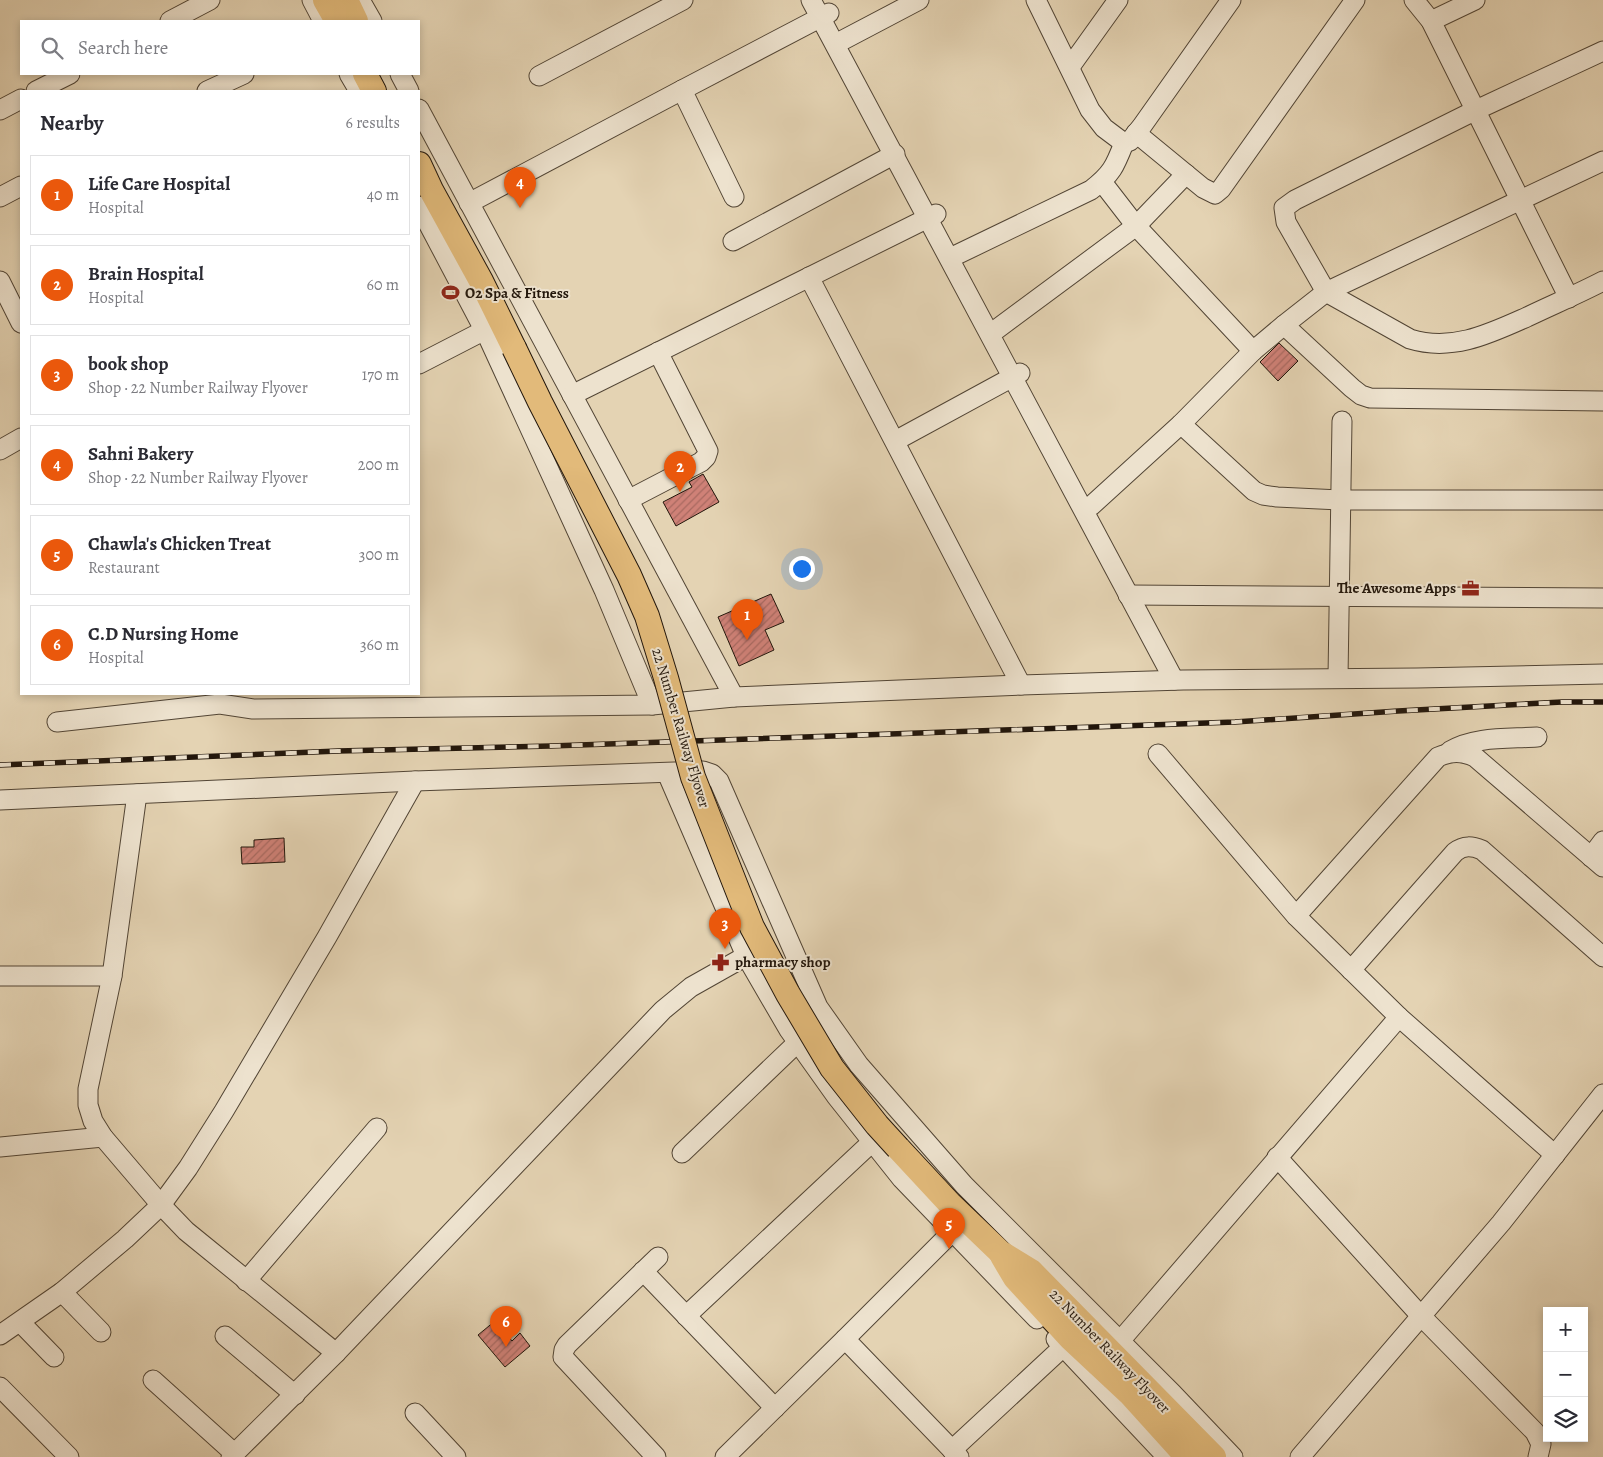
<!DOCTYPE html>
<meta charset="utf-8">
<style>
:root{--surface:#fff;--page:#f2f2f3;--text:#2b2b33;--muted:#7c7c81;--line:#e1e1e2;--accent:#ea580c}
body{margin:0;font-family:Alegreya,serif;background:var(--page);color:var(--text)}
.controls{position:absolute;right:15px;bottom:15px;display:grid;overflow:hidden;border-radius:0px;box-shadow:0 2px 8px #0003}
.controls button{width:45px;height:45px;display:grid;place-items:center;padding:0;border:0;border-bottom:1px solid var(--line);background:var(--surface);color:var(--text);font:25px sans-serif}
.you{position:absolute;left:801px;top:568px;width:18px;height:18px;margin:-12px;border:4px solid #fff;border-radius:50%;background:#1a73e8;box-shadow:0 0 0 8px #1a73e833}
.badge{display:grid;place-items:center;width:32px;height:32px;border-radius:50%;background:var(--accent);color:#fff;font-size:16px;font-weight:700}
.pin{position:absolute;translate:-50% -41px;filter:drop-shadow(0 1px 2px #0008)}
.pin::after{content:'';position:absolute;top:26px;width:18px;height:15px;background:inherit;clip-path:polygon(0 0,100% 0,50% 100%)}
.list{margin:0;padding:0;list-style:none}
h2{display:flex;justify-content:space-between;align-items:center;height:65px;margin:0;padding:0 20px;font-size:21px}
h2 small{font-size:16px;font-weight:400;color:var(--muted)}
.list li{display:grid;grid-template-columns:32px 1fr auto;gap:15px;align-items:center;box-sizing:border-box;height:80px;margin:0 10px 10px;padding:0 10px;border:1px solid var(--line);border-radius:0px}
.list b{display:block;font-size:19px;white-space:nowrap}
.list p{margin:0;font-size:16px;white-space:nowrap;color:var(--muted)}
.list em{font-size:16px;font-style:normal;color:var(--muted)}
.icon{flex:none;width:28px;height:28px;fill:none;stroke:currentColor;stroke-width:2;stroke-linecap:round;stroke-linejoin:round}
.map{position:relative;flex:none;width:1603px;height:1457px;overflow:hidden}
.search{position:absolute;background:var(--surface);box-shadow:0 2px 8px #0003;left:20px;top:20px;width:400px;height:55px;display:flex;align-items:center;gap:12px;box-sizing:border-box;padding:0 18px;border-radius:0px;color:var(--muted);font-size:19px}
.panel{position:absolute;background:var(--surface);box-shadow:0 2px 8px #0003;left:20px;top:90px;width:400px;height:605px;border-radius:0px}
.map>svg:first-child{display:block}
.building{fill:url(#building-hatch);stroke:#22160b}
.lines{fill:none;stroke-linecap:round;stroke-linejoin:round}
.minor-casing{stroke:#524535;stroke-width:21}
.major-casing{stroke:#22160b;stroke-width:26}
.minor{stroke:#ede2ce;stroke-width:19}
.major{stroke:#e2ba7a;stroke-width:24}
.rail-casing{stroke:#22160b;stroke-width:5.5}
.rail{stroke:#ede2ce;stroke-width:4;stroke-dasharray:11;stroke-linecap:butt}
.major-bridge-casing{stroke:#22160b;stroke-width:26;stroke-linecap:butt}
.major-bridge{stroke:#e2ba7a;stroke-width:24}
.labels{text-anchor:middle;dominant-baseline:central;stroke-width:4;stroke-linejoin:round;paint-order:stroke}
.poi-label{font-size:15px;font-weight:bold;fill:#22160b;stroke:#ede2ce;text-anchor:start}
.street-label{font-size:15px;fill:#22160b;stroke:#ede2ce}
</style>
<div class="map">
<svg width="1603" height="1457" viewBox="0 0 1603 1457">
<defs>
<pattern id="building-hatch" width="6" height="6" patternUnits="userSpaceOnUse" patternTransform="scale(1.25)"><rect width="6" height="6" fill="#cf8177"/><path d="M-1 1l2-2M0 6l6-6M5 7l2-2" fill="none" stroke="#a86960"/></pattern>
</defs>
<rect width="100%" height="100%" fill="#e4d3b3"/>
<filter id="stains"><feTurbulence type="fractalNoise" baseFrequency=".004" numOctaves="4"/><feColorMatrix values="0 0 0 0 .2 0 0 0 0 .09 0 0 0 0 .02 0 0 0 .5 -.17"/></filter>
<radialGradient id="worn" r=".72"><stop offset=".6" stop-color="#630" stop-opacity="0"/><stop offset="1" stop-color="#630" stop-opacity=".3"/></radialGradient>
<g class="building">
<path d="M1279 343 1298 361 1278 381 1260 362Z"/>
<path d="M703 474 719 502 676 526 663 502 692 487 689 482Z"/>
<path d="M771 594 784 622 765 630 774 650 739 666 718 617Z"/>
<path d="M284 838 285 862 242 864 241 847H254V840Z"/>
<path d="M495 1321 512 1341 520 1333 530 1346 505 1367 478 1335Z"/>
</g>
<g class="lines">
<defs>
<g id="minor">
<path d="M312 0 323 21"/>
<path d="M360 0 372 21"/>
<path d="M811 0 1174 680"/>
<path d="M1036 0 1090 110 1104 128 1124 143 1130 141 1142 126 1231 0"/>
<path d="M1414 0 1431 21 1569 298"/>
<path d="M170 21 210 0"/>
<path d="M1431 21 1475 0"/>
<path d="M843 40 919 0"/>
<path d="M1603 51 1474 111 1295 200 1284 208 1286 222 1326 292 1410 339C1452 352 1489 334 1527 317 1552 305 1578 294 1603 281"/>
<path d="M1070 67 1118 0"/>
<path d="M349 74 359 91"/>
<path d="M400 74 409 91"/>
<path d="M539 76 683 0"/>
<path d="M36 91 70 74"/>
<path d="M207 91 244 74"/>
<path d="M419 109 734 697"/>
<path d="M0 110 21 99"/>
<path d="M1136 133 1203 188 1215 194 1221 189 1355 0"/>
<path d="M1102 182 1136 226 1253 351"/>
<path d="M0 197 21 186"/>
<path d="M734 197 682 90 829 13"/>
<path d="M469 203 682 90"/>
<path d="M419 206 488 337 604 590 652 705"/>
<path d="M733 241 895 154"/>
<path d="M950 258 1091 190C1112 174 1115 166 1124 143"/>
<path d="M809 277 1021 685"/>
<path d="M0 281 21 323"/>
<path d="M1284 325 1326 292 1603 161"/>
<path d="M997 329 1136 226 1186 174"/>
<path d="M419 364 485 330"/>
<path d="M572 395 936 214"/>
<path d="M1181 424 1254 491 1263 495 1277 497 1340 500H1603"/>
<path d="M895 441 1020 373"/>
<path d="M0 450 21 438"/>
<path d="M628 500 701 462 706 457 708 451 658 352"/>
<path d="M1091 506 1181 424 1253 351 1284 325 1352 388 1361 395 1370 398 1603 401"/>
<path d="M1128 595 1603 598"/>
<path d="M1338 678 1342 421"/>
<path d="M57 722 220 704 253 709 652 705 734 697 1021 685 1183 680 1417 678 1603 674"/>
<path d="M1450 751C1475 736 1508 739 1537 737"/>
<path d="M1158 754 1296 916 1399 1017 1555 1155"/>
<path d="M667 773 746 956 789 1030 836 1096 902 1179 1037 1319"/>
<path d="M137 794 112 976 88 1089V1105L93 1121 103 1137 161 1205 186 1231 336 1353"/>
<path d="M0 800 415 781 703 771 712 774 719 781 818 1007 859 1065 964 1185 1173 1394 1233 1457"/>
<path d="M1591 857 1603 841"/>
<path d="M1296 916 1438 757C1451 751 1462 751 1475 757L1603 867"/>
<path d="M1351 970 1455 852C1464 845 1472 846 1482 850L1603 957"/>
<path d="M0 976H112"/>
<path d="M0 1147 103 1137"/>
<path d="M682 1153 798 1042"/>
<path d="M1277 1157 1420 1315 1535 1432 1541 1444 1538 1457"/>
<path d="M643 1271 775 1408"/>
<path d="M246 1281 377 1128"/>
<path d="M62 1292 101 1332"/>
<path d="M686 1316 872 1142"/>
<path d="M20 1322 54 1357"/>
<path d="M0 1335 62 1292 125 1239 161 1205 188 1168 224 1111 327 937 415 781"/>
<path d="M225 1336 295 1395"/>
<path d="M845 1339 959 1457"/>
<path d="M1056 1339 1167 1457"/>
<path d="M1120 1341 1399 1017"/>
<path d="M153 1380 234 1453"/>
<path d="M0 1387 69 1457"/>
<path d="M415 1413 456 1457"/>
<path d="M952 1450 1063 1347"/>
<path d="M231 1457 336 1353 663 1010 691 987 746 956"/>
<path d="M656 1457 563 1357 564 1350 567 1345 658 1257"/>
<path d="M725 1457 845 1339 953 1231"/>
<path d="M1300 1457 1501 1223 1603 1094"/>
</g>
<g id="major">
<path d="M325 0 337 21"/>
<path d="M346 0 356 21"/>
<path d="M365 74 374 91"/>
<path d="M419 164 431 190 481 281 514 348"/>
<path d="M898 1148 950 1204 1000 1252 1031 1271 1214 1457"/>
<path d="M1002 1256 1015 1278 1070 1338 1130 1394 1187 1457"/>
</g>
</defs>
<use href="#minor" class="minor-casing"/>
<use href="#major" class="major-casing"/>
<use href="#minor" class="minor"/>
<use href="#major" class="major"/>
<defs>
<path id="rail" d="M0 765 338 751 551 746 1235 722 1398 711 1562 702H1603"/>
</defs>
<use href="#rail" class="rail-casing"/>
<use href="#rail" class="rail"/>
<defs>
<path id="major-bridge" d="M514 348 540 402 629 575 647 616 666 678 693 777 752 927 788 994 832 1068 877 1125 898 1148"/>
</defs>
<use href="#major-bridge" class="major-bridge-casing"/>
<use href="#major-bridge" class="major-bridge"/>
</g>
<defs>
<symbol id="stadium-bare" viewBox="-9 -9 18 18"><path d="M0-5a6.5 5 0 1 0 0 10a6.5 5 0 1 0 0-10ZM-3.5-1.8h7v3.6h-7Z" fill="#8f2418" stroke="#ede2ce" stroke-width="2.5" paint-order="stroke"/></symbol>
<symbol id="office-bare" viewBox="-9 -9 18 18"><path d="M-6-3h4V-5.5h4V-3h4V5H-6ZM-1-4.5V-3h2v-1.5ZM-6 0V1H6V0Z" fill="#8f2418" stroke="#ede2ce" stroke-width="2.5" paint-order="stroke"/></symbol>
<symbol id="pharmacy-bare" viewBox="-9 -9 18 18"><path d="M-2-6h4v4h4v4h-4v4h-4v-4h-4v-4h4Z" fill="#8f2418" stroke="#ede2ce" stroke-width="2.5" paint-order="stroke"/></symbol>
</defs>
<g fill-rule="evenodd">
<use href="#stadium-bare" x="438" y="280" width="25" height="25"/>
<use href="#office-bare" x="1458" y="576" width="25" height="25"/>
<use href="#pharmacy-bare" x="708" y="950" width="25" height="25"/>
</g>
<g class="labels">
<g class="poi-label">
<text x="465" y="293">O2 Spa &amp; Fitness</text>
<text x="1456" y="588" text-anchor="end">The Awesome Apps</text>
<text x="735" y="962">pharmacy shop</text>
</g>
<g class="street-label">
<text transform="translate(681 728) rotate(73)">22 Number Railway Flyover</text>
<text transform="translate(1110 1351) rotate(46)">22 Number Railway Flyover</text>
</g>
</g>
<rect width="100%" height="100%" filter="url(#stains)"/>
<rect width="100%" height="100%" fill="url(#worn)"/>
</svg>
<div class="controls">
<button>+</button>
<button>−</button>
<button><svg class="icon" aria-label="layers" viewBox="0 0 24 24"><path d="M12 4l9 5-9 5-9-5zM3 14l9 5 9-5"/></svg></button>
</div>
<div class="you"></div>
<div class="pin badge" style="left:747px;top:640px">1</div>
<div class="pin badge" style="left:680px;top:492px">2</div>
<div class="pin badge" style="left:725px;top:949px">3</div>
<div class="pin badge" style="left:520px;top:208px">4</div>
<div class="pin badge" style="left:949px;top:1249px">5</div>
<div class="pin badge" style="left:506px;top:1347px">6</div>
<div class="search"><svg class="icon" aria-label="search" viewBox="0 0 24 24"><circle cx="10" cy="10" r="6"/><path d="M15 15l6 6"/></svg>Search here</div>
<section class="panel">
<h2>Nearby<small>6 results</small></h2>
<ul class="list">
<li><span class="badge">1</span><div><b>Life Care Hospital</b><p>Hospital</p></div><em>40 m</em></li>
<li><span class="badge">2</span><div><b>Brain Hospital</b><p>Hospital</p></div><em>60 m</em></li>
<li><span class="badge">3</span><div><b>book shop</b><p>Shop · 22 Number Railway Flyover</p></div><em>170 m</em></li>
<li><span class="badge">4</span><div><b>Sahni Bakery</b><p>Shop · 22 Number Railway Flyover</p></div><em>200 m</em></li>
<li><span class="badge">5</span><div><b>Chawla's Chicken Treat</b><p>Restaurant</p></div><em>300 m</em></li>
<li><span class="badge">6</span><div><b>C.D Nursing Home</b><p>Hospital</p></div><em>360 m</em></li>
</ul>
</section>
</div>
